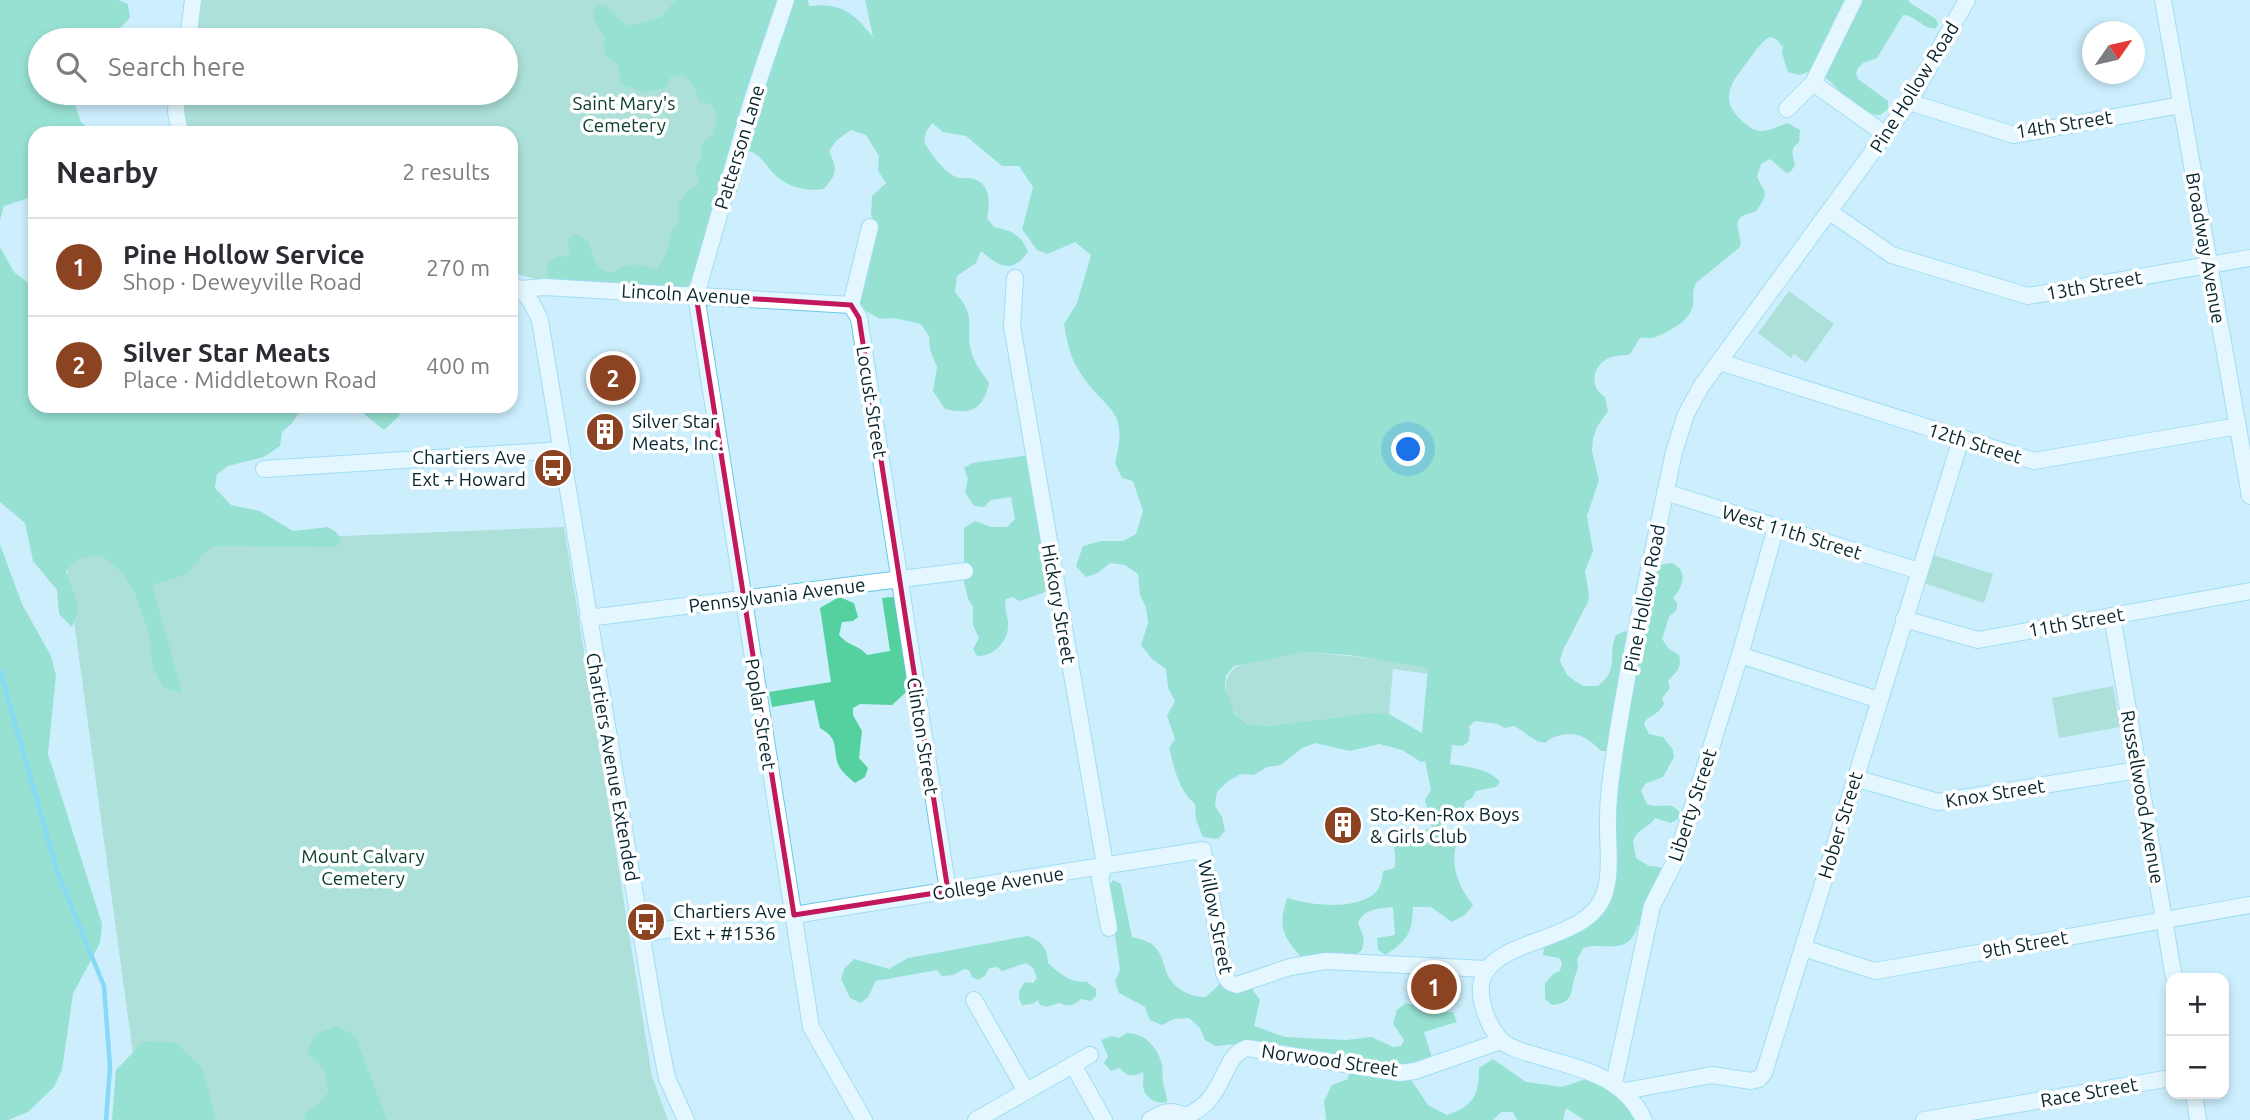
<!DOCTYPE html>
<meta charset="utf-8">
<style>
:root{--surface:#fff;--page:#f2f2f3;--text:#2b2b33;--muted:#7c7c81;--line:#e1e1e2;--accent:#8b4322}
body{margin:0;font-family:Ubuntu,sans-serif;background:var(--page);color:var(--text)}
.controls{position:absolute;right:21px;bottom:21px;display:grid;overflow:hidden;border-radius:14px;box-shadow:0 4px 10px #0003}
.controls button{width:63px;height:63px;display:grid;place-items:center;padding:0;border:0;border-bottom:2px solid var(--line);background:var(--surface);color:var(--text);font:35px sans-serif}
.compass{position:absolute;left:2082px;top:21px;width:63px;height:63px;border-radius:50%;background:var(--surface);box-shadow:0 4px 10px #0003;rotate:56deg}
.you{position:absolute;left:1409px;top:450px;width:24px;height:24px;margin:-18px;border:5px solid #fff;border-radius:50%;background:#1a73e8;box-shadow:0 0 0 10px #1a73e833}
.badge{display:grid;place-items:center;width:46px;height:46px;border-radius:50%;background:var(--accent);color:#fff;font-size:23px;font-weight:700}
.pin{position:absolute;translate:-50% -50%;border:4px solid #fff;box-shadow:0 2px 7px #0006}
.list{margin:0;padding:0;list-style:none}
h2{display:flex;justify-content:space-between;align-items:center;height:91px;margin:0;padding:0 28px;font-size:30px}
h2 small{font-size:23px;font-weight:400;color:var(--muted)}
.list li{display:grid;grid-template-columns:46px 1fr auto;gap:21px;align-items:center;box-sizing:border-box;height:98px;padding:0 28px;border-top:2px solid var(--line)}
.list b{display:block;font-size:26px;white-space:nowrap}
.list p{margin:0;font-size:23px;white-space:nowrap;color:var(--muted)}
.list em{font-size:23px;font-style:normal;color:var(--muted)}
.icon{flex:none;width:38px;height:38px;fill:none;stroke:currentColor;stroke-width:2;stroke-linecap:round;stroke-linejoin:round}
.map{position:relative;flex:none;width:2250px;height:1120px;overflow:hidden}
.search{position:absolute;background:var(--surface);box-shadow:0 4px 10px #0003;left:28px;top:28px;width:490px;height:77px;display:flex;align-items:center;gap:18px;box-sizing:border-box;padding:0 24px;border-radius:38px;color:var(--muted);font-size:26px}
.panel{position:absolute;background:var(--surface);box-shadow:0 4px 10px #0003;left:28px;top:126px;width:490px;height:287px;border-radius:21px}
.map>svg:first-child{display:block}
.green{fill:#84ceac}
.forest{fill:#55d09f;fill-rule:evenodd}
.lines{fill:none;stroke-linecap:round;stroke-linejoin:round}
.stream{stroke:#32c2ee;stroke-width:4.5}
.minor-casing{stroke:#6ac8ea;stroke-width:18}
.minor{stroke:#fff;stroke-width:16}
.marked{fill:none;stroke:#c2185b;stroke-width:5;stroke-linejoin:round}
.labels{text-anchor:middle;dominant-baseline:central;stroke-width:7;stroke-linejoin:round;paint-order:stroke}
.street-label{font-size:19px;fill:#06252f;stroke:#fff}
.park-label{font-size:19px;fill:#0b412d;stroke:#fff}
.poi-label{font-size:19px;fill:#06252f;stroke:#fff;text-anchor:start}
</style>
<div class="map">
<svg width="2250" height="1120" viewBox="0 0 2250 1120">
<rect width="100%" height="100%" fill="#cdeffd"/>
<g class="green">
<path d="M199 0H786L694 293 537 279 511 273V133H186L181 111 183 93H506V40H191Z"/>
<path d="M1789 291 1834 324 1806 363 1794 354 1791 358 1758 333Z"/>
<path d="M564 527 652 1077 668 1120H142L64 547Z"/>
<path d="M1933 555 1993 574 1984 603 1924 583Z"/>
<path d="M1304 652C1346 655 1387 660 1428 668L1429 674 1393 669 1389 714C1357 713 1324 719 1292 723 1279 724 1262 728 1249 724 1239 721 1232 709 1229 700 1212 655 1274 658 1304 652Z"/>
<path d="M2113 686 2120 727 2059 738 2052 698Z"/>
</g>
<g class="forest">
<path d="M0 0H118L128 4 130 18 108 40H40V93H78L74 102 81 122 93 133H35V196L4 206 0 220Z"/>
<path d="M676 0H808L809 6C841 2 854 13 873 37L865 0H1908L1910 3 1936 19 1938 24 1936 28C1923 30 1916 15 1903 15L1877 58 1863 63 1858 68 1856 73 1858 79 1888 101V109L1880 115C1852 115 1837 80 1813 70L1800 75 1788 72 1782 53 1783 47 1776 39 1770 37C1760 42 1755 52 1748 61 1732 82 1717 99 1743 122 1749 127 1754 131 1762 131 1770 131 1780 125 1788 123L1800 130 1799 142C1789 150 1793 154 1795 166L1790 172 1786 173 1770 159 1761 164 1757 177C1765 194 1770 192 1756 211 1751 214 1743 214 1740 218 1733 225 1743 237 1740 247L1696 283C1692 292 1694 296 1693 304 1692 320 1668 332 1656 337 1651 339 1645 337 1640 338L1630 354C1623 356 1614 355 1607 359 1591 368 1590 388 1605 397L1608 411 1597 427 1593 439 1592 451 1599 480 1587 516 1593 551 1585 571 1589 595 1588 602 1563 650 1560 661 1567 675 1575 681 1584 686H1598C1620 669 1607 655 1616 635L1625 631 1629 634 1608 751H1601C1587 736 1573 729 1552 738 1544 741 1551 743 1542 742 1532 741 1523 729 1513 726L1505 728 1498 724 1475 721 1469 726 1470 734 1468 742 1463 746 1452 745 1450 764C1467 767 1489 768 1500 782L1496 787 1476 791 1472 798 1465 802 1464 808 1459 811 1454 810 1452 817 1445 819 1444 824 1456 846C1450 867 1460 889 1473 905L1465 915 1452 922 1431 907H1413C1412 934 1408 939 1386 955L1378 950 1377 938 1395 935 1393 907C1378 909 1365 908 1358 923L1364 938 1362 950 1352 958H1302C1282 936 1278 927 1287 898 1310 905 1349 910 1371 896 1380 891 1382 881 1383 871L1394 868C1398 856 1391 846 1395 834L1403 836 1432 828 1425 800 1431 790 1425 761 1421 762 1402 750 1379 744 1350 751 1315 743 1302 748 1281 765 1267 767 1254 775 1241 774 1228 781 1217 792 1215 806 1222 817 1225 831 1218 839 1203 837 1196 820 1195 804C1178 789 1175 770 1169 748L1175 739 1167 716 1175 701 1168 688 1166 669 1152 659 1141 645 1148 623 1146 607 1140 595 1138 574 1125 565 1110 563 1098 573 1086 577 1076 566 1083 546 1101 541H1123L1136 534 1143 511 1133 481 1122 478 1115 463C1129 407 1108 414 1081 374 1070 358 1067 342 1064 324L1077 303 1091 255 1075 242 1048 254 1037 250 1022 229 1033 187 1019 166H1002L966 136 943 132 932 123 926 132 924 142C931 154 945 174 959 178 962 179 966 177 970 178 991 182 990 201 987 218L994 227C1012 231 1021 234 1028 252 1012 275 998 266 981 251L976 263 957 276 955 292C980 322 963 324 972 354 975 364 983 374 989 383 983 410 971 415 945 409L933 391 937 367 930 350 929 336 921 324 894 318 880 319 866 311 857 299 877 230 871 214 872 196 886 183 878 171 879 156 866 135 851 130 837 140 829 151C837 169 838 173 824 189 806 192 786 187 773 173 764 163 762 156 749 151L740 157 743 170 737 191 726 205 713 214 707 224 694 275 686 287 668 296 561 285 547 275V264L557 257 570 256 568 241 575 233 589 242C592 255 596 273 612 272 618 272 622 266 628 265 637 263 648 267 657 270L668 249 671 232 679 221V203L688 191 700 184 695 168 702 156 701 145 712 134 718 118 711 104 700 102 693 84 682 75 671 77 665 88 646 92 621 85 618 65 607 57 603 47 605 38 593 17 595 7 603 4C614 10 617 20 629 26L661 17ZM1304 652 1349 655 1428 668 1422 733 1389 714 1370 713 1268 726 1247 724 1235 714 1225 687 1226 676 1234 666Z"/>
<path d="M0 247 14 272 35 288V406H157L169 413 200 406 303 407 292 423 282 432 280 446 264 457 228 466 217 474 215 488 231 505 260 511 293 531 328 527 336 532 341 538 340 544 335 547 212 546 185 575 152 585 182 692 164 688 153 668 149 634 135 593 122 572 101 555 77 559 66 571 79 608 72 627 59 614 57 590 33 561 25 523 0 502Z"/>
<path d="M359 406H402L399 416 384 430 364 414Z"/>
<path d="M1030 455 1051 586 1043 593 1020 601 1012 597 1006 599C1004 609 1007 612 1008 622 1010 640 994 657 977 656L973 649 979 638 973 625V607L968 599 964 582V528L975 521 991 527H1007L1015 519 1011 497 991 500 984 507 974 506 965 492 968 479 964 468 972 463Z"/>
<path d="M0 544 22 604 51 656 56 675 48 754 102 924 100 943 73 994 62 1070 54 1087 28 1112 8 1120H0Z"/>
<path d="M1672 563C1689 571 1683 587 1673 598L1677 603V609L1669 617 1662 639 1669 649 1679 655C1682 669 1677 671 1668 681L1670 688 1662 698 1664 704C1657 717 1647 715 1644 724L1649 734 1663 737 1673 750 1674 757 1663 777 1645 784 1641 791 1647 804C1660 810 1671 799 1680 813L1678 819 1671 823 1655 818C1649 828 1636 829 1633 842L1636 858 1649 866 1660 867 1665 873 1644 923 1638 925C1628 958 1605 941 1583 948L1577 960C1579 968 1577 969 1575 977 1570 991 1575 1003 1552 1005L1545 999V983L1553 974 1560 971 1562 963 1559 958 1543 955 1545 941 1605 895 1610 803 1651 566Z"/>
<path d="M839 597 854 603 858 617 853 621 842 622 839 635C849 647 858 644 867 655L890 651 882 598 892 597 897 599 913 686 892 705 860 704 853 708V715L862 731 859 758 868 768 865 777 855 783C848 777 839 770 837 761 833 743 838 739 820 728L814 700 772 707 769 692 831 682 820 608Z"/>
<path d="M1113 880 1121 884 1132 937C1139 939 1148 941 1153 945 1163 954 1163 965 1168 976 1175 989 1192 998 1206 997L1227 977 1249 985 1260 1000 1254 1026 1285 1037 1346 1040 1372 1037 1393 1047 1401 1046 1404 1040 1393 1024 1397 1010 1406 1003 1415 1005 1428 1013 1453 1012 1457 1022 1424 1032 1433 1061 1410 1078 1428 1105 1447 1115C1473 1106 1479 1096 1479 1068L1493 1059 1526 1082 1562 1087 1586 1079 1612 1087 1638 1120H1584L1566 1108 1563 1120H1517L1513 1112H1501L1493 1120H1326L1324 1101 1332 1085 1348 1079 1351 1059 1236 1044 1216 1046 1205 1040 1200 1028 1189 1018 1174 1019 1162 1025 1150 1020 1145 1007 1119 993 1115 981 1120 970 1108 888Z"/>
<path d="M1028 936C1041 940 1048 949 1048 963 1061 975 1069 982 1087 982L1096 989V996L1091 1001 1081 999C1073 1006 1069 1007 1059 1003L1046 1007 1040 1005 1038 1000 1032 1004 1022 1005C1017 995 1018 991 1025 982L1033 983 1037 978 1033 968 1026 963 1002 971 997 967 989 968 985 976 978 980 972 977 969 970 964 969 953 975 942 976 937 970 876 981 868 997 861 1003 850 998 841 979 844 969 854 959 889 969 908 958Z"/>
<path d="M337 1026 355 1036 387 1120H304L305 1114 320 1103 329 1091 324 1069 307 1052 316 1034Z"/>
<path d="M1127 1033C1145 1033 1157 1047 1162 1064 1163 1069 1162 1075 1163 1081 1164 1089 1167 1094 1167 1102 1156 1105 1142 1097 1143 1083 1143 1079 1144 1076 1143 1072 1134 1077 1126 1077 1120 1068L1111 1071 1104 1063 1108 1056 1101 1040 1112 1036 1119 1038Z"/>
<path d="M144 1041 176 1043 202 1067 216 1120H112L116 1070Z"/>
</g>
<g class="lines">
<path class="stream" d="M0 671 57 871 104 986 110 1067 106 1120"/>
<defs>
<g id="minor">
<path d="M786 0 753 97 696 295 811 1027 864 1120"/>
<path d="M2163 0 2250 496"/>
<path d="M188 40 193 0"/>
<path d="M1813 83 1886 135"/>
<path d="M177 93 176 112 180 133"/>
<path d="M1909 102 2014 135 2181 105"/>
<path d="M1787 109 1813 83 1854 0"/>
<path d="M1830 212 1892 255 2028 296 2250 258"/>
<path d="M870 227 851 305 859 318 948 891"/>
<path d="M1015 278 1012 326 1105 865 1100 878 1109 928"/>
<path d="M511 284C527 292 533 304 540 320L656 1022 667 1078 686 1120"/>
<path d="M521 289 545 287 851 305"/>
<path d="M1720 362 2034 461 2238 426"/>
<path d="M264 469 562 450"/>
<path d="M1665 492 1919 571"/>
<path d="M2112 616 2174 978"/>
<path d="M588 618 965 571"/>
<path d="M1904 619 1978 640 2250 591"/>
<path d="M1740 655 1879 700"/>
<path d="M1855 778 1938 802 2138 770"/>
<path d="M794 915 1203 850 1224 973C1227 981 1229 983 1237 985L1290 967 1326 961 1486 969"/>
<path d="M641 934 715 922"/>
<path d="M1803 948 1875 971 2250 905"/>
<path d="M974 1000 1026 1091"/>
<path d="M1073 1065 1104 1120"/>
<path d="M1614 1083 1652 906 1676 859 1740 655 1776 527"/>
<path d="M1625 1091 1712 1075 1751 1081 1759 1079 1764 1073 1961 439"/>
<path d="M2194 1094 2198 1120"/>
<path d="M976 1120 1090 1055"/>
<path d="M1150 1120C1163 1112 1170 1109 1185 1116 1227 1101 1220 1056 1247 1048L1399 1073 1415 1071 1501 1041"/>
<path d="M1644 1120C1623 1074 1578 1069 1535 1055 1524 1052 1508 1048 1501 1040 1494 1033 1488 1021 1485 1012 1456 930 1587 954 1605 892 1612 868 1607 841 1608 817 1608 802 1610 785 1612 770 1627 663 1652 557 1674 452L1686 414 1702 385 1909 102 1967 0"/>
<path d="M1924 1120 2171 1078"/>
</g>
</defs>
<use href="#minor" class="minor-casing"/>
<use href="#minor" class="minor"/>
</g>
<path d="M0 0H2250V1120H0ZM696 295 851 305 859 318 948 891 794 915Z" fill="#cdeffd" fill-opacity=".55" fill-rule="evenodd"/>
<path class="marked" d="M696 295 851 305 859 318 948 891 794 915Z"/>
<defs>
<symbol id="building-disc" viewBox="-11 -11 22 22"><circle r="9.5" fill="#8b4322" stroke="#fff"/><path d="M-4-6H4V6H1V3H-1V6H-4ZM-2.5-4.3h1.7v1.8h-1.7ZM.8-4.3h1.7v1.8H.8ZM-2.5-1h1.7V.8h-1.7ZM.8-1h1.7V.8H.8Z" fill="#fff"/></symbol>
<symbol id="bus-disc" viewBox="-11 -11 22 22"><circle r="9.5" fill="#8b4322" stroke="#fff"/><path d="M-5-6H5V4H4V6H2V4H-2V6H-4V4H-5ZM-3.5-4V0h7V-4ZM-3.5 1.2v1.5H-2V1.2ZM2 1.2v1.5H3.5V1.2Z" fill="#fff"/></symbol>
</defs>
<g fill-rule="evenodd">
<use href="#building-disc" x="583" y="410" width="44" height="44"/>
<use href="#bus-disc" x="531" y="446" width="44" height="44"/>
<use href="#building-disc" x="1321" y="803" width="44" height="44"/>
<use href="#bus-disc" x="624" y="900" width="44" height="44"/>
</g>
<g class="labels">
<g class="street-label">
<text transform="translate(1914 87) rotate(-58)">Pine Hollow Road</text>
<text transform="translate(2064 124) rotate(-9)">14th Street</text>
<text transform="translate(739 147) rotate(-73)">Patterson Lane</text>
<text transform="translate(2206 248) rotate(80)">Broadway Avenue</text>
<text transform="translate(2094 285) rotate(-10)">13th Street</text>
<text transform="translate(686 294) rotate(3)">Lincoln Avenue</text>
<text transform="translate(872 402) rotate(81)">Locust Street</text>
<text transform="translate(1975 443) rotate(17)">12th Street</text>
<text transform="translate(1792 532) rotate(17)">West 11th Street</text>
<text transform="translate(777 595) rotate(-7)">Pennsylvania Avenue</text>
<text transform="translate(1644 598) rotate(-79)">Pine Hollow Road</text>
<text transform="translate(1059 604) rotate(80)">Hickory Street</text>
<text transform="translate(2076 622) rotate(-10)">11th Street</text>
<text transform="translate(761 714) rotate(81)">Poplar Street</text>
<text transform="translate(923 736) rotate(81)">Clinton Street</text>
<text transform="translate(613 767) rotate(80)">Chartiers Avenue Extended</text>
<text transform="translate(1995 793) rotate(-9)">Knox Street</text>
<text transform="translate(2143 797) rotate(80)">Russellwood Avenue</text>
<text transform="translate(1692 805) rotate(-72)">Liberty Street</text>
<text transform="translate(1840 825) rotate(-73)">Hober Street</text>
<text transform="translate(998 883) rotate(-9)">College Avenue</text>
<text transform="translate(1216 917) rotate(79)">Willow Street</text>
<text transform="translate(2025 944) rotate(-10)">9th Street</text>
<text transform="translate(1330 1060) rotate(8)">Norwood Street</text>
<text transform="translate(2089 1092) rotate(-10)">Race Street</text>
</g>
<g class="park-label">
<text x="624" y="103">Saint Mary's<tspan x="624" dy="22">Cemetery</tspan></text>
<text x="363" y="856">Mount Calvary<tspan x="363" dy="22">Cemetery</tspan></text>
</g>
<g class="poi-label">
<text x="632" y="421">Silver Star<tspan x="632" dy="22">Meats, Inc.</tspan></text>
<text x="526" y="457" text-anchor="end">Chartiers Ave<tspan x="526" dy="22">Ext + Howard</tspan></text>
<text x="1370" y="814">Sto-Ken-Rox Boys<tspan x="1370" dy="22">&amp; Girls Club</tspan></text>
<text x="673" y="911">Chartiers Ave<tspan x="673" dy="22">Ext + #1536</tspan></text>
</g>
</g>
</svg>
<div class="controls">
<button>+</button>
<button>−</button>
</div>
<svg class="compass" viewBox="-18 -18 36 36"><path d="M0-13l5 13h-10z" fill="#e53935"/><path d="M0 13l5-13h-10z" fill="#7c7c81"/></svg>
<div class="you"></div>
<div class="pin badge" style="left:1434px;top:987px">1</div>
<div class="pin badge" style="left:613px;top:378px">2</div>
<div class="search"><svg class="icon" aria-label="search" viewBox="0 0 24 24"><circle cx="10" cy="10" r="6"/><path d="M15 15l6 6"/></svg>Search here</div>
<section class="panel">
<h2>Nearby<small>2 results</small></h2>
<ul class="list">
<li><span class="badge">1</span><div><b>Pine Hollow Service</b><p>Shop · Deweyville Road</p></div><em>270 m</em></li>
<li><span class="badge">2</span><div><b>Silver Star Meats</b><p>Place · Middletown Road</p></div><em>400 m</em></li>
</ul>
</section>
</div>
